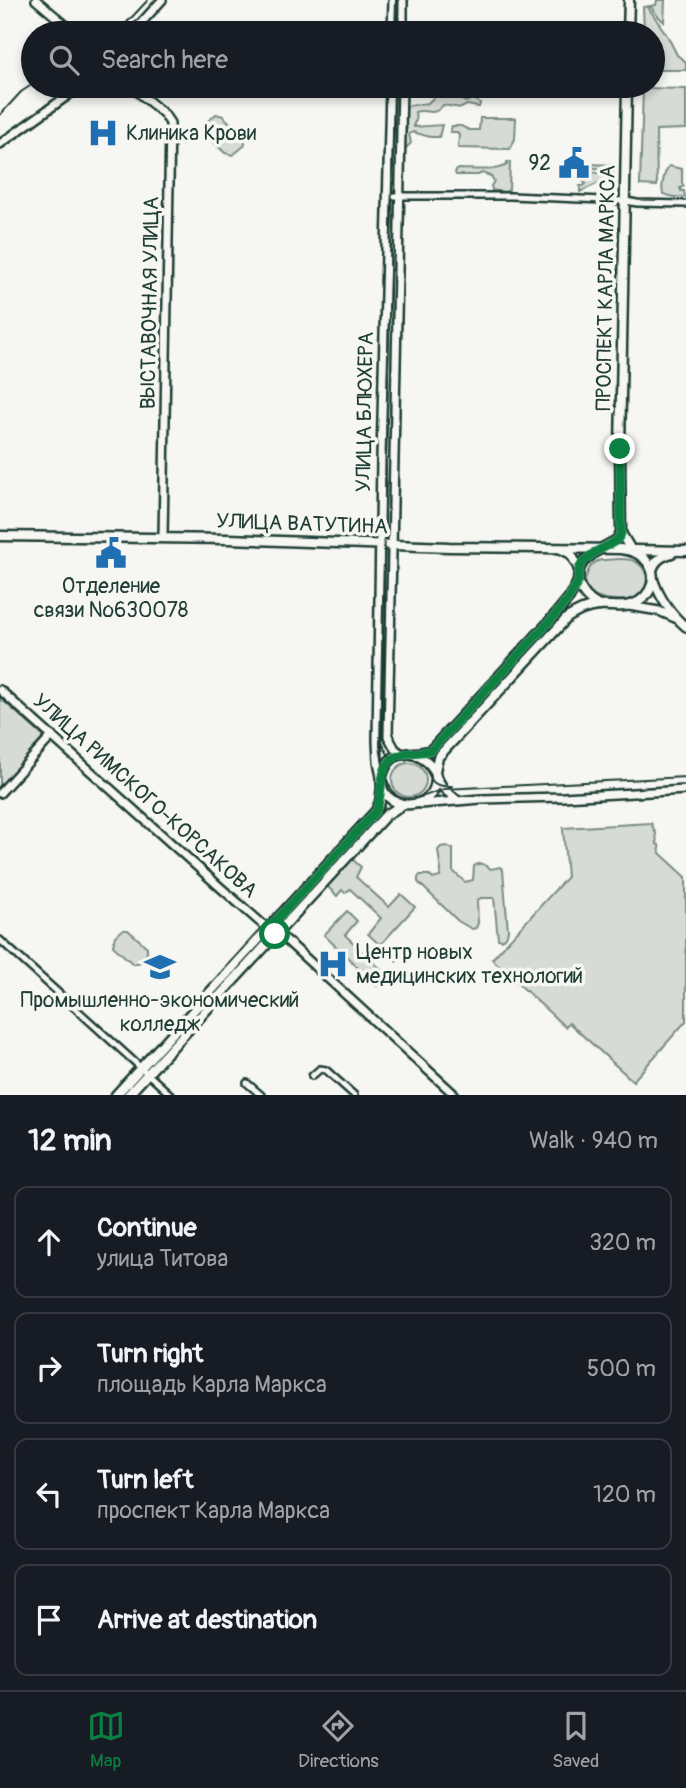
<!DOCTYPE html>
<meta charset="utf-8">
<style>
:root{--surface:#171b24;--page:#242831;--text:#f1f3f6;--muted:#9ea1a6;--line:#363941;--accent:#0b8043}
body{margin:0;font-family:Pangolin,sans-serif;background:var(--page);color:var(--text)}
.stop{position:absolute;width:21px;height:21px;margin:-16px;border:5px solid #0b8043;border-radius:50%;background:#fff}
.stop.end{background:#0b8043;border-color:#fff;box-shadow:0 2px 7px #0008}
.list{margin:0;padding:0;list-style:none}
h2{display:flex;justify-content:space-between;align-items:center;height:91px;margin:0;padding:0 28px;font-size:30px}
h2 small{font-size:23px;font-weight:400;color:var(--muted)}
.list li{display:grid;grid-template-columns:46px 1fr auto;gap:21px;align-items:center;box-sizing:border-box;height:112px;margin:0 14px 14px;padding:0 14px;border:2px solid var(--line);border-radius:14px}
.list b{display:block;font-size:26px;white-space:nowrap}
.list p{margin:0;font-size:23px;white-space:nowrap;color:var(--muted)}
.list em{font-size:23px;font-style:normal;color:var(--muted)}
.icon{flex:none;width:38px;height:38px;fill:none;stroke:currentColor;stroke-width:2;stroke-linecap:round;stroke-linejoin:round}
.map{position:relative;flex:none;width:686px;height:1095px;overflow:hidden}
.search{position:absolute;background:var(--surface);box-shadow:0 4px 10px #0003;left:21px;right:21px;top:21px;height:77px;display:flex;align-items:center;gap:18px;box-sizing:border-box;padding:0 24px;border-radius:38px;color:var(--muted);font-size:26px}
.sheet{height:595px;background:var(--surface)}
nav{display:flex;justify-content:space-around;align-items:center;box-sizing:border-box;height:98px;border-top:2px solid var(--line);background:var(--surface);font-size:19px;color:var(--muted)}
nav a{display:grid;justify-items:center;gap:4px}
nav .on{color:var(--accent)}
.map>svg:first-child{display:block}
.green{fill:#d6dbd6;stroke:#7a8c85;stroke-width:2}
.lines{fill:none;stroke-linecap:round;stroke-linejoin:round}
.street-casing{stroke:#1f3d34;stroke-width:10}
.secondary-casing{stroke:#1f3d34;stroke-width:12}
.primary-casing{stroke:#1f3d34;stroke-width:13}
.street{stroke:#f6f6f2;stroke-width:5}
.secondary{stroke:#f6f6f2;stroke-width:7}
.primary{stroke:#f6f6f2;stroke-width:8}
.tram{stroke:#1f3d34;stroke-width:2}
.route{stroke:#0b8043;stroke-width:9}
.labels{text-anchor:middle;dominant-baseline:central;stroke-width:7;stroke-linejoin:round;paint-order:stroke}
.poi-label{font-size:21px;fill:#1f3d34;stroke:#f6f6f2;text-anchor:start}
.street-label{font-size:21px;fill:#1f3d34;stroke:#f6f6f2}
</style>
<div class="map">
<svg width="686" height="1095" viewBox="0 0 686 1095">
<rect width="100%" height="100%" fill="#f6f6f2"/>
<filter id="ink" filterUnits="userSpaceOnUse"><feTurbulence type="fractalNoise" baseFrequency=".0143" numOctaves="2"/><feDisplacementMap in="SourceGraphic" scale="14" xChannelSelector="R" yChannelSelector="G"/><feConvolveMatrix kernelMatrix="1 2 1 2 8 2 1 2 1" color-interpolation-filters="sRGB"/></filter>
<g filter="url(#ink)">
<g class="green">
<path d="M657 0H665L664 22 656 14 651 7H648L668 37 677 55 686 62V70H653V33H644L643 7 656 5Z"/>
<path d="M643 88 686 89V129L656 130 657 186 640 185Z"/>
<path d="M450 90 454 91C457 97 459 99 466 102L474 98 480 104 479 107 467 105 461 108 443 105C433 118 427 108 415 112L416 121 414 123V127L442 125 439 137H430L413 132 409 134 411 143 406 148C403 141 404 134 407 128 403 121 404 113 407 106L428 103 434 97C439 97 443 91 450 90Z"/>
<path d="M216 114 223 116 244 137 245 143 244 146 233 155 225 153 203 132 204 124Z"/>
<path d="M480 118H516L515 139 510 149 458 148 459 135 457 132H450L452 126H461L469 130H479Z"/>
<path d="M507 162H510L509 190 505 192 492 190 491 186 494 181 491 176 482 173 478 175H456L455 172 458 169C473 169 495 172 507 165Z"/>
<path d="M589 164 613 165V178L607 177 601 182 580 192V186H583L586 184 575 172C587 167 594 174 604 174L609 169 594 168Z"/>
<path d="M669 166 682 169V183L684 186 680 188 681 191H684L685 197H674L663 194C661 187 664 172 669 166Z"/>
<path d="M601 560C611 560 625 557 634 561 651 568 651 593 633 599 628 601 622 600 616 600 598 599 595 600 584 584 587 573 589 563 601 560Z"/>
<path d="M0 698 44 737 0 786Z"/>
<circle cx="409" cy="780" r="17"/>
<path d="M651 823 656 834 657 844 659 845 660 853 686 877V1021L633 1081 569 1023 565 1027 492 959 567 877 563 828Z"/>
<path d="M446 846 453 849V871L465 882 473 880 474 866C482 861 484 865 491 869L500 867 503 870 508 931 506 937 502 940 498 939 494 898H481L477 900 478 923 476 928 472 929 458 921 418 882V878L420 875H429L433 879 440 877 441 871 438 850 441 847Z"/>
<path d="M352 859 361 867 356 877 389 907 401 894 415 907 382 943 398 959 397 961 368 934 381 918 350 889 345 893 342 890 337 896 327 886Z"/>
<path d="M347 911 357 921 345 935 387 975 377 986 324 935Z"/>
<path d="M123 930H128L147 947C148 957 143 963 133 964L113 946 115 936Z"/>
</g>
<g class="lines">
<defs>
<g id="street">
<path d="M387 196H511L626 201 637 203 686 204"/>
<path d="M0 940 171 1095"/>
<path d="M312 1076 320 1069 326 1070 354 1095"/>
<path d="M247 1083 261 1095"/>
</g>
<g id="secondary">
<path d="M36 0 75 33"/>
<path d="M132 33 162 0"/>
<path d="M392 33 393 0"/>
<path d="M403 33V0"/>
<path d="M131 86 164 114 170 123 163 538"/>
<path d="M402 86 388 736 395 749 402 754"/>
<path d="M0 144 81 86"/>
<path d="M654 581C660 598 672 615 686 627"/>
<path d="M629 606 659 611 675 618"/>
<path d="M0 690 221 888 268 929 286 940 455 1095"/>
<path d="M436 776 444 789 457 800"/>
<path d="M381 777 378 761 377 741 381 458 390 86"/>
<path d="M0 793 52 736"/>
<path d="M420 804 481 799 563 797 686 790"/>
</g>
<g id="primary">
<path d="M628 33 629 0"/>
<path d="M627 86 620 449 621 533 631 550"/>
<path d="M0 536 228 539 449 547 620 549C631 550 641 553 648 563 661 582 646 604 625 606 616 607 607 605 598 606 586 607 577 612 567 618L438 757 435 771"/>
<path d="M561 549 571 554 579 569"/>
<path d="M634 550 686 551"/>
<path d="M652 570C655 560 662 556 672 553"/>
<path d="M578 582C581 592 589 601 599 606"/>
<path d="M414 754C423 758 435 765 436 777 437 816 375 811 382 776 384 769 387 762 393 758 405 751 419 755 431 750L550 621 569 598 578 582 579 569 583 562 595 552 617 540 621 533"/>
<path d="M116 1095 376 811 380 802 382 786"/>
<path d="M128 1095 352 852 386 815 402 805"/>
</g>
</defs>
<use href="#street" class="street-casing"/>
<use href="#secondary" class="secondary-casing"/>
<use href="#primary" class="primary-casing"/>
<use href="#street" class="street"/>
<use href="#secondary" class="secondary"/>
<use href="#primary" class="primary"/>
<g class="tram">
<path d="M117 33 148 0"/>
<path d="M395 33 396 0"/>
<path d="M394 86 380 746C383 763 386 804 412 799 422 798 434 792 444 789L686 777"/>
<path d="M0 115 21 92 33 84"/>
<path d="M383 744C392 770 402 753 418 762 435 771 423 788 452 786"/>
</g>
</g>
</g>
<g class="lines" filter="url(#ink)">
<path class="route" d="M275 934 268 929 376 811C384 793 377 764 398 756 408 751 420 754 431 750L550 621 569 598 578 582 579 569 583 562 595 552 609 545 617 540 621 534 620 449"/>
</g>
<defs>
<symbol id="hospital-bare" viewBox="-9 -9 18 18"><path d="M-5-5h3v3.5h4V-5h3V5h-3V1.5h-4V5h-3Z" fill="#1f6fb2" stroke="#f6f6f2" stroke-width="2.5" paint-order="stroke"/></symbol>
<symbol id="civic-bare" viewBox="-9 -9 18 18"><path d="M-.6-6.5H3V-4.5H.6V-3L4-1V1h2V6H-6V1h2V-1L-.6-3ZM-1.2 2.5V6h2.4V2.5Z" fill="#1f6fb2" stroke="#f6f6f2" stroke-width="2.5" paint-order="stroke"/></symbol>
<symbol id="university-bare" viewBox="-9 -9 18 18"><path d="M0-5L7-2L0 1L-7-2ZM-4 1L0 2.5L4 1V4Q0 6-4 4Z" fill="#1f6fb2" stroke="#f6f6f2" stroke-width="2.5" paint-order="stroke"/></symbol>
</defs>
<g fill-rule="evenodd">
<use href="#hospital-bare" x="81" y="111" width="44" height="44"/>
<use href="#civic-bare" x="552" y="141" width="44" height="44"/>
<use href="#civic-bare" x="89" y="531" width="44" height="44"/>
<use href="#hospital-bare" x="311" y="942" width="44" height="44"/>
<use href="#university-bare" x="138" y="945" width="44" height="44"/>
</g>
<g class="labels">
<g class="poi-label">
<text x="126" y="133">Клиника Крови</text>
<text x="551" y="163" text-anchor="end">92</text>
<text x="111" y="586" text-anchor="middle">Отделение<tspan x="111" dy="24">связи №630078</tspan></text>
<text x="356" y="952">Центр новых<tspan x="356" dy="24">медицинских технологий</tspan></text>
<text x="160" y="1000" text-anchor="middle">Промышленно-экономический<tspan x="160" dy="24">колледж</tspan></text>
</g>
<g class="street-label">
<text transform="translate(606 288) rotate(-89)">ПРОСПЕКТ КАРЛА МАРКСА</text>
<text transform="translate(150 303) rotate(-89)">ВЫСТАВОЧНАЯ УЛИЦА</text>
<text transform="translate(365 412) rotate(-89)">УЛИЦА БЛЮХЕРА</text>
<text transform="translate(302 524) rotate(2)">УЛИЦА ВАТУТИНА</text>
<text transform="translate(145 796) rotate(42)">УЛИЦА РИМСКОГО-КОРСАКОВА</text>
</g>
</g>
</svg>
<div class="stop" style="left:275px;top:934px"></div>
<div class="stop end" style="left:620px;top:449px"></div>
<div class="search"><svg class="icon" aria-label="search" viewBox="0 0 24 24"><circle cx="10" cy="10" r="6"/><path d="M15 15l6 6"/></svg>Search here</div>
</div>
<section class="sheet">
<h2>12 min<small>Walk · 940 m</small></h2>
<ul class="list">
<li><svg class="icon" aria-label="ahead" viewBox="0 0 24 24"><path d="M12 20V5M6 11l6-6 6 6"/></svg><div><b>Continue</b><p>улица Титова</p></div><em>320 m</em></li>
<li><svg class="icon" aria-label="right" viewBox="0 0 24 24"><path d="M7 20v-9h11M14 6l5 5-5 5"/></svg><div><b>Turn right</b><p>площадь Карла Маркса</p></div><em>500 m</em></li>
<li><svg class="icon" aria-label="left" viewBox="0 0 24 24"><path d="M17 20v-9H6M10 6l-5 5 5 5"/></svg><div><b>Turn left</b><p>проспект Карла Маркса</p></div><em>120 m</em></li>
<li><svg class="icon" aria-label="arrive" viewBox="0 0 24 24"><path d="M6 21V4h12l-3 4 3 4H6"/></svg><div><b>Arrive at destination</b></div></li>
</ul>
</section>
<nav>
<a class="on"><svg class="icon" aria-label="map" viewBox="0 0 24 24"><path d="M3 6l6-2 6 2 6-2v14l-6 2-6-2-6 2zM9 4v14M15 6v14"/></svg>Map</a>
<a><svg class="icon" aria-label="directions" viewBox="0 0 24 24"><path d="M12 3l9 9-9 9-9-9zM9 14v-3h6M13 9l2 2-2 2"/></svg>Directions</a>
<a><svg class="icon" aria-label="saved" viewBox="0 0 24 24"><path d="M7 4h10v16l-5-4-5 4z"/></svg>Saved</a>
</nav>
